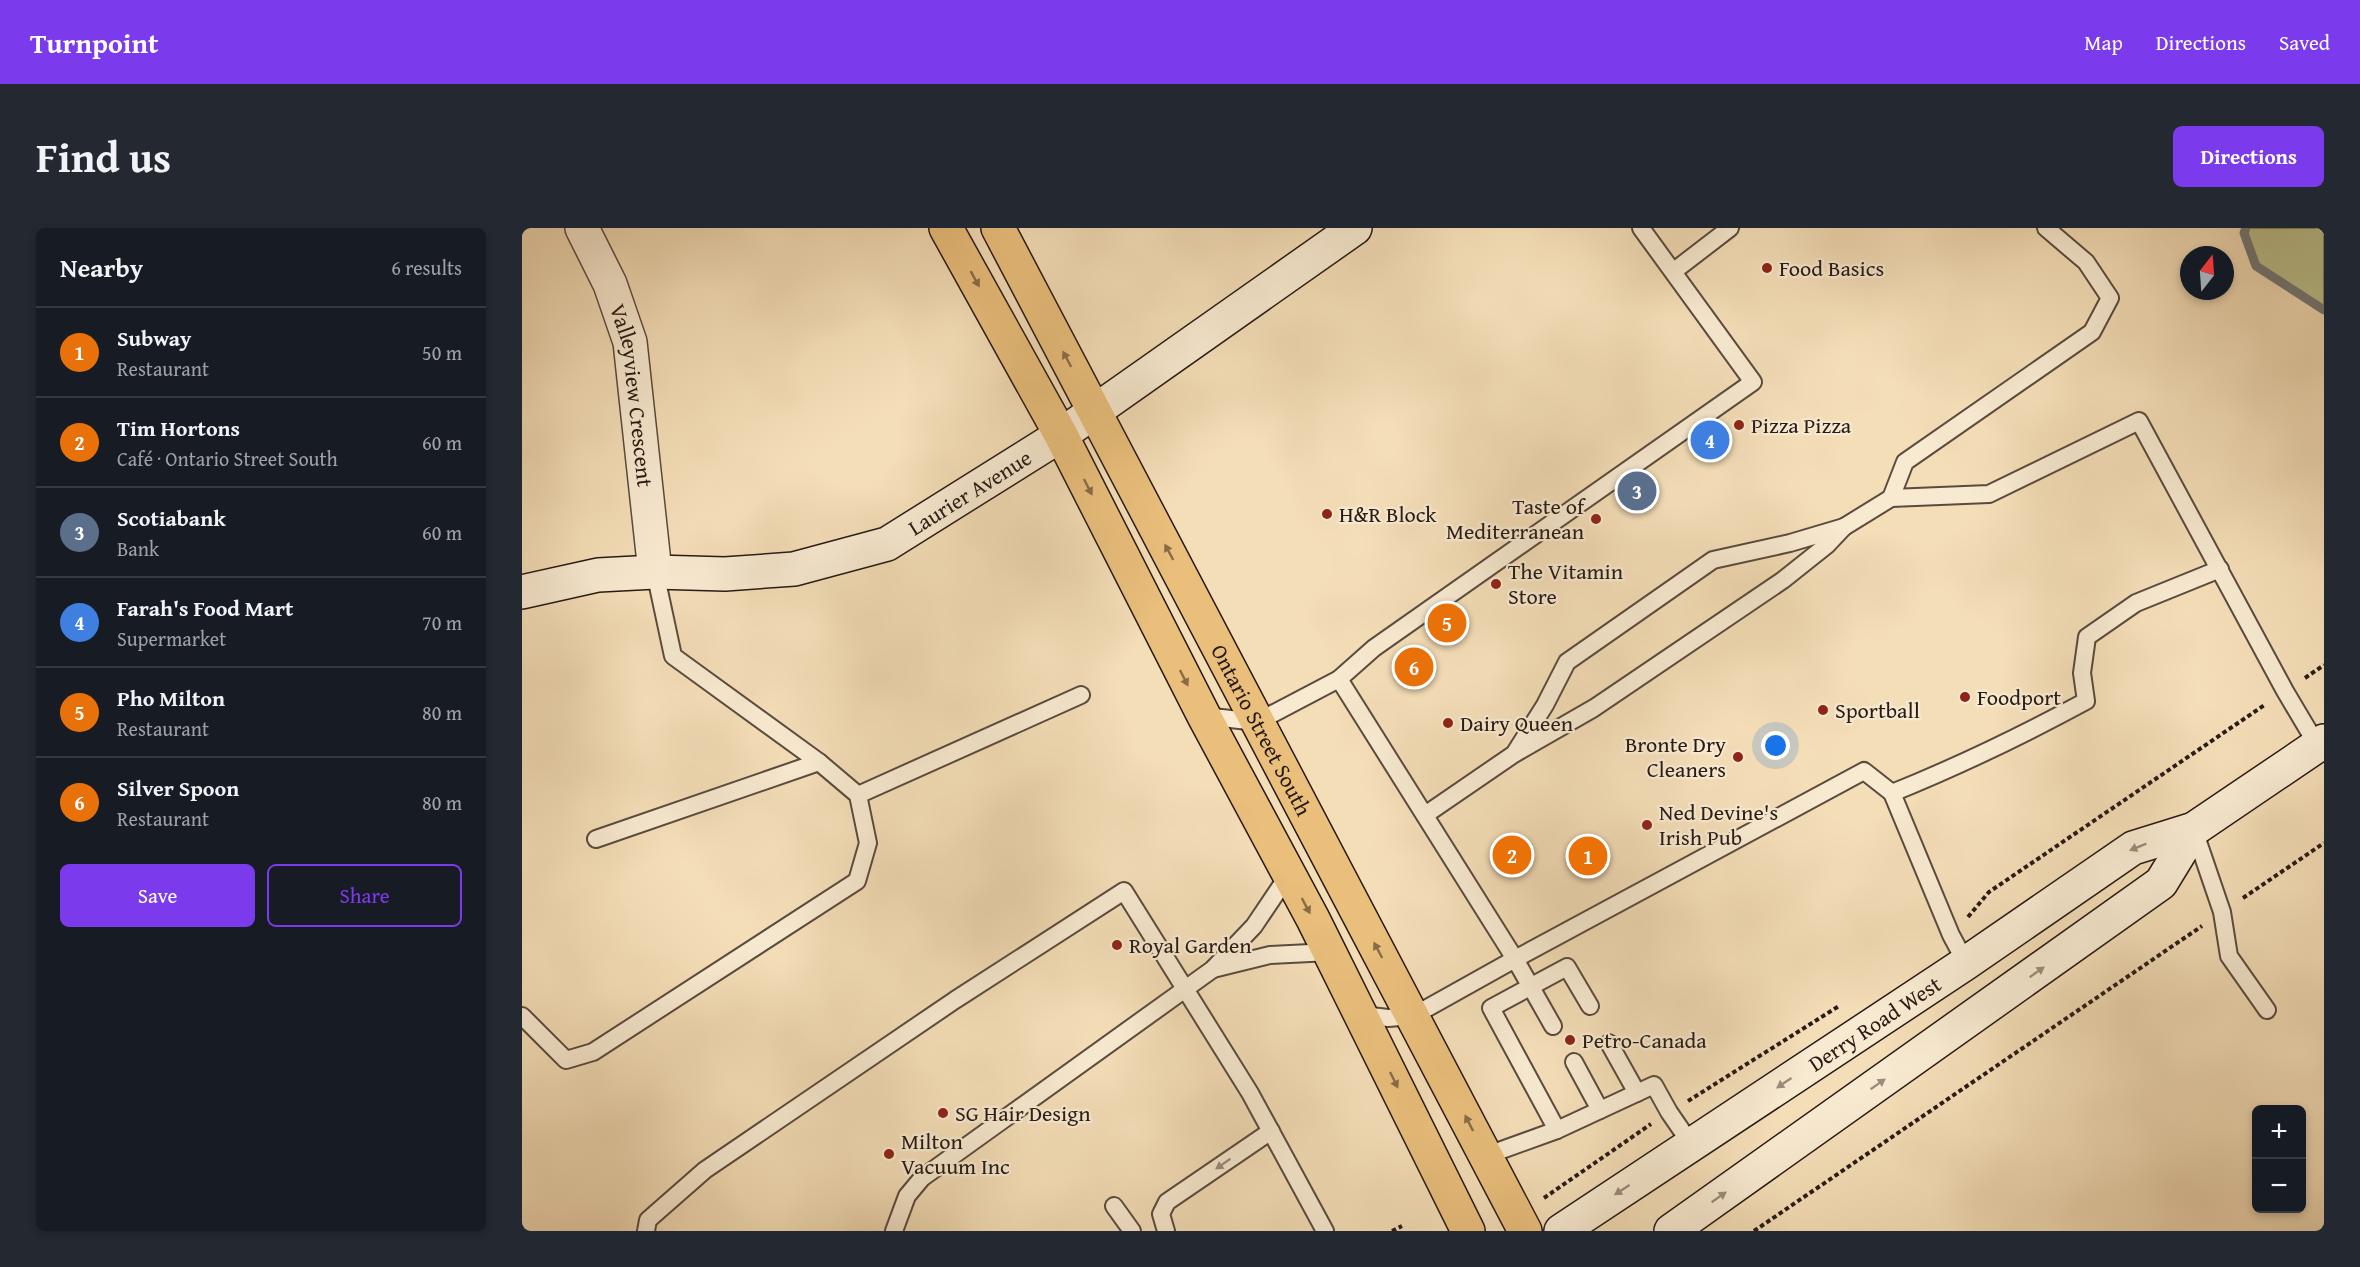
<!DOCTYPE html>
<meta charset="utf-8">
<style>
:root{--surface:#171b24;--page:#242831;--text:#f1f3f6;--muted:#9ea1a6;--line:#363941;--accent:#7c3aed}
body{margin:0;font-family:"Gentium Book Plus",serif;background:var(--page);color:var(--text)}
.controls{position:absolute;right:18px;bottom:18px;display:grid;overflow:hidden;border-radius:9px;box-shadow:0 3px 9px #0003}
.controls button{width:54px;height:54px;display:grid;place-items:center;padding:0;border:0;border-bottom:2px solid var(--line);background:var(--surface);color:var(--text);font:30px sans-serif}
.compass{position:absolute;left:1658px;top:18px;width:54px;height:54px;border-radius:50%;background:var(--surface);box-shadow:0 3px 9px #0003;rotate:17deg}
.you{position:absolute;left:1254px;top:518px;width:21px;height:21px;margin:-15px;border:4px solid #fff;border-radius:50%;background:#1a73e8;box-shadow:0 0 0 9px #1a73e833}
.badge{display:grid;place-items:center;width:39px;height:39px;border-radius:50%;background:var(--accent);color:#fff;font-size:20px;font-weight:700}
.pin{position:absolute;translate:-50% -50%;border:3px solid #fff;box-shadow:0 2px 6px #0006}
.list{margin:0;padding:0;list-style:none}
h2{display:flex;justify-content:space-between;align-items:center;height:78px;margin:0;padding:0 24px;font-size:26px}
h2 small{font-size:20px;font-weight:400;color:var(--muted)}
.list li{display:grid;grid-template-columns:39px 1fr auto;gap:18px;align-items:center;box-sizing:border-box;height:90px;padding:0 24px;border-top:2px solid var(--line)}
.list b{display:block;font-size:22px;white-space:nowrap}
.list p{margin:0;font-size:20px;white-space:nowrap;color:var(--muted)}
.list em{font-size:20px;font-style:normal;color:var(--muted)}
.actions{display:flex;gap:12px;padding:18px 24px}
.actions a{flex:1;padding:14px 0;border:2px solid var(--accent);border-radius:9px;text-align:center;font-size:21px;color:var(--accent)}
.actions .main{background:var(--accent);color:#fff}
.map{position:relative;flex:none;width:1802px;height:1003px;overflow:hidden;border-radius:9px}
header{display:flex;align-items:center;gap:36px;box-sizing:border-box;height:84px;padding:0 30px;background:var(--accent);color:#fff}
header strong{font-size:28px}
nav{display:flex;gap:33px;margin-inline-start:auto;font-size:21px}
.intro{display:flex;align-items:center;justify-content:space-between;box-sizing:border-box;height:144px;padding:0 36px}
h1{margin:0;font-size:42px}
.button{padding:15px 27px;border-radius:9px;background:var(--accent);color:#fff;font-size:21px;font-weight:700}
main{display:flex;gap:36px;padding:0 36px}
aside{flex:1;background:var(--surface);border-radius:9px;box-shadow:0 3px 9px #0003}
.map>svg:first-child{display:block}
.green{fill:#bac18f;stroke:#706e52;stroke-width:1.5}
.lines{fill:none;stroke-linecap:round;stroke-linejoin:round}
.stream{stroke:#717979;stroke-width:9}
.lane-casing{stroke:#5a4b3e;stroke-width:20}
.street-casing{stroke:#5a4b3e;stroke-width:36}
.secondary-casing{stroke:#271a15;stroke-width:36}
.primary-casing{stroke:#271a15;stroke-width:36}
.path{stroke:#271a15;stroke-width:4;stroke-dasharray:4.5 3;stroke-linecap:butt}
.lane{stroke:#f8ead1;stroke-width:16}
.street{stroke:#f8ead1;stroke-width:33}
.secondary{stroke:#f8ead1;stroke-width:33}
.primary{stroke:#eabf7c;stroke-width:33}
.oneway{fill:#886c48}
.oneway2{fill:#9a8c7c}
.poi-dot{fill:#8f2418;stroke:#f8ead1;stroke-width:2}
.labels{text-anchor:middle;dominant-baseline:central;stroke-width:4.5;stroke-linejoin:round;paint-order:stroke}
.poi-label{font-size:22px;fill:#271a15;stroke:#f8ead1;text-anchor:start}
.street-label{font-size:22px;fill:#271a15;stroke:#f8ead1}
</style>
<header>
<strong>Turnpoint</strong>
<nav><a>Map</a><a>Directions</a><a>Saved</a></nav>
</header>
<div class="intro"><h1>Find us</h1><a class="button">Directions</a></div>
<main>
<aside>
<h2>Nearby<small>6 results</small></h2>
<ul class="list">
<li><span class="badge" style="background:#e8710a">1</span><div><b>Subway</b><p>Restaurant</p></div><em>50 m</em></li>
<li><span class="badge" style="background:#e8710a">2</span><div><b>Tim Hortons</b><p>Café · Ontario Street South</p></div><em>60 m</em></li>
<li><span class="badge" style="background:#5c6f8a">3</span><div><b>Scotiabank</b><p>Bank</p></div><em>60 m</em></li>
<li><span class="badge" style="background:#3f7fe0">4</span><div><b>Farah's Food Mart</b><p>Supermarket</p></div><em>70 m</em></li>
<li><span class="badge" style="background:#e8710a">5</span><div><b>Pho Milton</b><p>Restaurant</p></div><em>80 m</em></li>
<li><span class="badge" style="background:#e8710a">6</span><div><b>Silver Spoon</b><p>Restaurant</p></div><em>80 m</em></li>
</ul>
<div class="actions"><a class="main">Save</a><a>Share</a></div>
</aside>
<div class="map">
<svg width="1802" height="1003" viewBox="0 0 1802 1003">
<rect width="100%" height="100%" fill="#f4deb8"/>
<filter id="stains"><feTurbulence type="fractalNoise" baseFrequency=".00333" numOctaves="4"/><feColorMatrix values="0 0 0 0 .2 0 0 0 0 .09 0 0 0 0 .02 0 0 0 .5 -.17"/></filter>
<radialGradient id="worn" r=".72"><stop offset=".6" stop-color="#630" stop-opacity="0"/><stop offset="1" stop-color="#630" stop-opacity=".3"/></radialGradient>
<path class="green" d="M1724 0H1802V82L1734 38 1722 5Z"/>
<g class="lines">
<path class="stream" d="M1724 0 1722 5 1734 38 1802 82"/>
<defs>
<g id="lane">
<path d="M1152 43 1208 0"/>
<path d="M1369 270 1383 234 1570 104 1588 70 1564 34 1524 0"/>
<path d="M817 451 993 731 1342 543 1370 565 1429 707 1444 735"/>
<path d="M682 488 735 494 817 451 852 420 1231 154 1119 0"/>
<path d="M994 523 1023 477 1045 434 1191 332 1268 315 1322 299"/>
<path d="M1370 565C1437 538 1501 507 1564 473L1560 445 1565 409 1614 375 1698 341"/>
<path d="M336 567 559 467"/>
<path d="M903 587 992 526 1072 480 1261 352 1305 317 1322 299 1369 270 1467 266 1617 193 1763 463 1798 522"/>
<path d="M1672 602 1700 684 1707 728 1745 782"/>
<path d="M74 611 297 534"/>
<path d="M691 741 748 727 808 724"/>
<path d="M840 787 866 790 891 788 993 731 1031 798"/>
<path d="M0 788 44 832 71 824 335 653 346 615 336 567 297 534 151 428 133 344"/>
<path d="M1087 815 1115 865"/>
<path d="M1052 834 1078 882"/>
<path d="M1035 902 969 780 1045 739 1068 778"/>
<path d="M963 928 1035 902 1132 857 1147 884 1169 916"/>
<path d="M592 978 610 1003"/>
<path d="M124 1003 126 992 183 942 433 772 602 663 728 865 803 1003"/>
<path d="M372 1003 385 968 400 950 691 741 732 698 767 646"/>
<path d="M644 1003 639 986 645 974 749 903"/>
</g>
<g id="street">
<path id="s1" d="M60 0 88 56 108 114 133 344"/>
</g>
<g id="secondary">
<path id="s2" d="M0 364 76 347 133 344 203 346 272 341 365 316 539 207 833 0"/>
<path id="s3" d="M1039 1003 1444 735 1611 620 1672 601 1802 513"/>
<path d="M1149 1003 1639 655 1672 601"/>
</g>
<g id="primary">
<path d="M424 0 539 207 682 488 791 691 946 1003"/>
<path id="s4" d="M476 0 1003 1003"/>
</g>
</defs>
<use href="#lane" class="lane-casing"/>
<use href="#street" class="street-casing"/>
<use href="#secondary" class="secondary-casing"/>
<use href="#primary" class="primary-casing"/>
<g class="path">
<path d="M1783 450 1802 437"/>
<path d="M1721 670 1802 615"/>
<path d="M1446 689 1467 664 1744 476"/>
<path d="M1166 873 1317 778"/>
<path d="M1022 970 1129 896"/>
<path d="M870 1003 880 998"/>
<path d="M1232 1003 1680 698"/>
</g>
<use href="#lane" class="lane"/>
<use href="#street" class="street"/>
<use href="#secondary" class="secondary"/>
<use href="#primary" class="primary"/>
</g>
<defs><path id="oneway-solid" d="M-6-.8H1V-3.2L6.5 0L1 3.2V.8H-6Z" transform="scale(1.5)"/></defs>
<g class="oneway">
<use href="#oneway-solid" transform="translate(453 51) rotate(61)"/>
<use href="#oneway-solid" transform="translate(545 131) rotate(-118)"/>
<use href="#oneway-solid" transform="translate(566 259) rotate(63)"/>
<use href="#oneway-solid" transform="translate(647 324) rotate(-118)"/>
<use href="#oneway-solid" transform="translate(662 450) rotate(63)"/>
<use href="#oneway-solid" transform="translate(784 678) rotate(62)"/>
<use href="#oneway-solid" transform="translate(856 722) rotate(-118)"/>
<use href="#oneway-solid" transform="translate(872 852) rotate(64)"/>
<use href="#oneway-solid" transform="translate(947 895) rotate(-117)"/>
</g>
<g class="oneway2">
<use href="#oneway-solid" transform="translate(1616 619) rotate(158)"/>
<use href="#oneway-solid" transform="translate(1515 744) rotate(-35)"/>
<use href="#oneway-solid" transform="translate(1262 855) rotate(146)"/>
<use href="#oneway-solid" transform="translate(1356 856) rotate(-35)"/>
<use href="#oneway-solid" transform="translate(701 936) rotate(145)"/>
<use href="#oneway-solid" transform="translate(1100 962) rotate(147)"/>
<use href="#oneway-solid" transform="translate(1197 969) rotate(-35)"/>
</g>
<g class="poi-dot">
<circle cx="1245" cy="40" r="6"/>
<circle cx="1217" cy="197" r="6"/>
<circle cx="805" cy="286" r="6"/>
<circle cx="1074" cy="291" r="6"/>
<circle cx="974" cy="356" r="6"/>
<circle cx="1443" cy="469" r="6"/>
<circle cx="1301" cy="482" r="6"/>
<circle cx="926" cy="495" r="6"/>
<circle cx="1216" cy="529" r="6"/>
<circle cx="1125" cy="597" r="6"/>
<circle cx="595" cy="717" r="6"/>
<circle cx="1048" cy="812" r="6"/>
<circle cx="421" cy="885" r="6"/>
<circle cx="367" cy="926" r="6"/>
</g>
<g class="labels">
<g class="poi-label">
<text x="1257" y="40">Food Basics</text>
<text x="1229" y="197">Pizza Pizza</text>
<text x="1062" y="278" text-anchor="end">Taste of<tspan x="1062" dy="25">Mediterranean</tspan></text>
<text x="817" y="286">H&amp;R Block</text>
<text x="986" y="343">The Vitamin<tspan x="986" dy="25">Store</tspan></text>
<text x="1455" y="469">Foodport</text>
<text x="1313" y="482">Sportball</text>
<text x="938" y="495">Dairy Queen</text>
<text x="1204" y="516" text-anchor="end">Bronte Dry<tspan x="1204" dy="25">Cleaners</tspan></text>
<text x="1137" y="584">Ned Devine's<tspan x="1137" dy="25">Irish Pub</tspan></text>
<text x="607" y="717">Royal Garden</text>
<text x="1060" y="812">Petro-Canada</text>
<text x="433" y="885">SG Hair Design</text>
<text x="379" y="913">Milton<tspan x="379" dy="25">Vacuum Inc</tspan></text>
</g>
<g class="street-label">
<text stroke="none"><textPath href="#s1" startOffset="177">Valleyview Crescent</textPath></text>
<text stroke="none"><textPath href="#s2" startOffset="468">Laurier Avenue</textPath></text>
<text stroke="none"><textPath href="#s4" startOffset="567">Ontario Street South</textPath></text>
<text stroke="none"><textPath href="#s3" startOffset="376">Derry Road West</textPath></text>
</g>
</g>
<rect width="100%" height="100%" filter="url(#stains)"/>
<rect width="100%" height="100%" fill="url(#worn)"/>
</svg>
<div class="controls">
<button>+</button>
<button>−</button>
</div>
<svg class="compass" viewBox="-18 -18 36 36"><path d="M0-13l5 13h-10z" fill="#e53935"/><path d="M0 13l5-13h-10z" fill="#9ea1a6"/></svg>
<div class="you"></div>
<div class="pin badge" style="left:1066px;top:628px;background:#e8710a">1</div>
<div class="pin badge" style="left:990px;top:627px;background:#e8710a">2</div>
<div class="pin badge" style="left:1115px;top:263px;background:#5c6f8a">3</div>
<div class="pin badge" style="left:1188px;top:212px;background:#3f7fe0">4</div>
<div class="pin badge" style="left:925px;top:395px;background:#e8710a">5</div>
<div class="pin badge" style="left:892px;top:439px;background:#e8710a">6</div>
</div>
</main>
